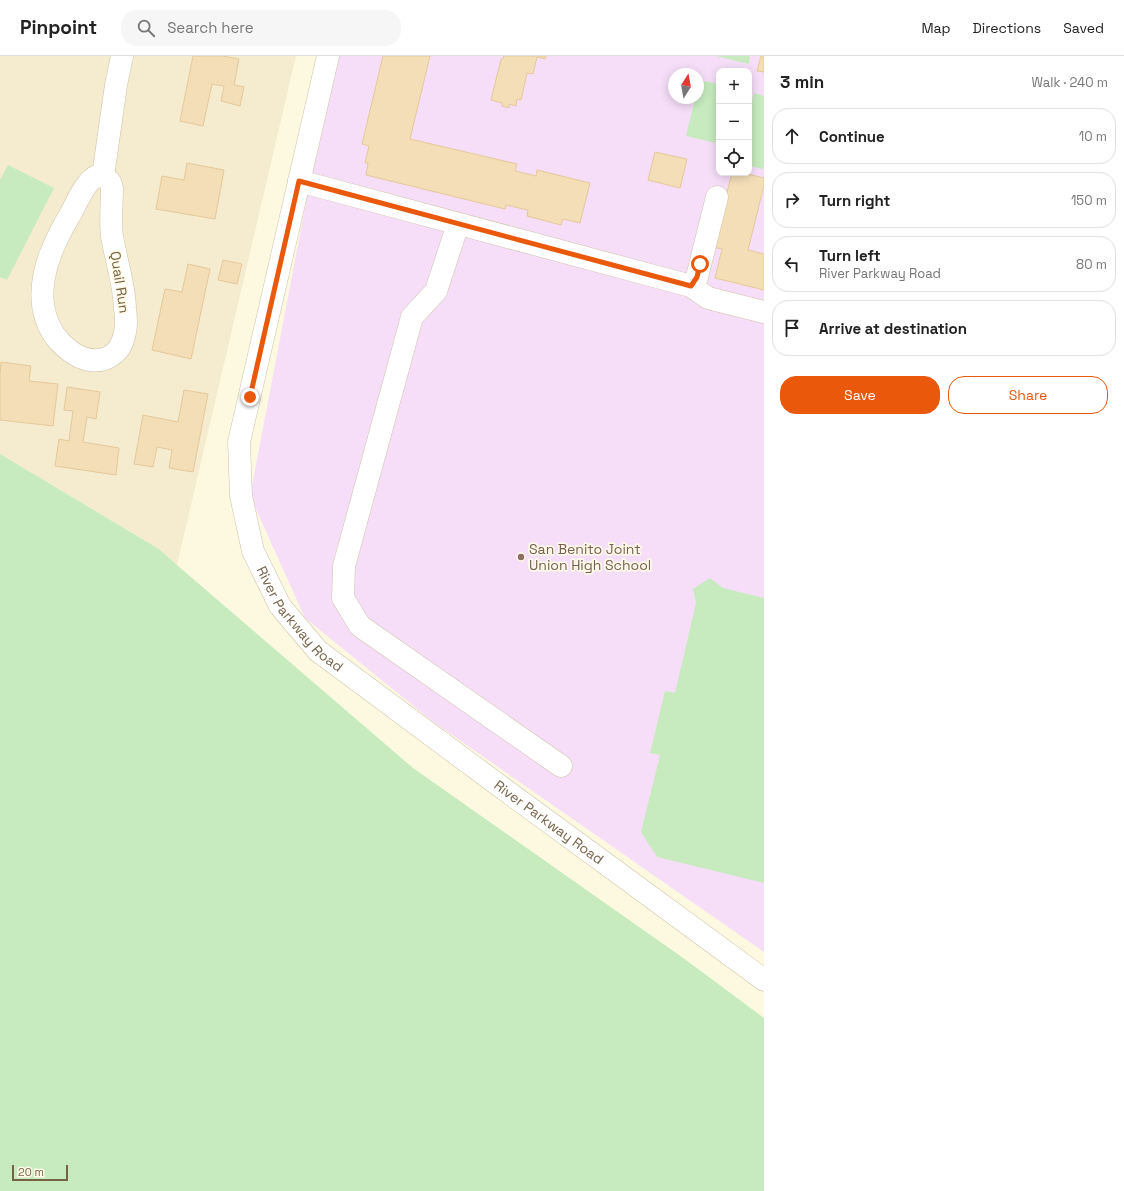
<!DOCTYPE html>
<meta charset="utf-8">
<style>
:root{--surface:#fff;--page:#f6f6f6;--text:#222;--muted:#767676;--line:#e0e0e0;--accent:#ea580c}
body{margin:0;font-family:"Space Grotesk",sans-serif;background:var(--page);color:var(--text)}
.controls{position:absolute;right:12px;top:12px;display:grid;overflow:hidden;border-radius:8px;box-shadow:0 2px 10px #0003}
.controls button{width:36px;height:36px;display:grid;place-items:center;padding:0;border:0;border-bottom:1px solid var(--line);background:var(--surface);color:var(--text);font:20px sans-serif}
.compass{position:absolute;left:668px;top:12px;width:36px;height:36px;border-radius:50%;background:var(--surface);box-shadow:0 2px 10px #0003;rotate:11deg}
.scale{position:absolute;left:12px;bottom:10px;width:56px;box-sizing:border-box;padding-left:4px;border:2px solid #756247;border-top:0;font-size:11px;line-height:14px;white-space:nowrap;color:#756247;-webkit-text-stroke:3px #fffbe8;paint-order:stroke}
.stop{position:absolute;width:12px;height:12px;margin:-9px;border:3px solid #ea580c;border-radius:50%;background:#fff}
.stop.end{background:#ea580c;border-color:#fff;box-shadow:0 1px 4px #0008}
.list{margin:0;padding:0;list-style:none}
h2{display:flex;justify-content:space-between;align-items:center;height:52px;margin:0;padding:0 16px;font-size:17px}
h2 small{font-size:13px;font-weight:400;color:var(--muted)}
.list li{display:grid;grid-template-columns:26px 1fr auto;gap:12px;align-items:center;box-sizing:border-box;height:56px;margin:0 8px 8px;padding:0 8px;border:1px solid var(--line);border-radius:16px}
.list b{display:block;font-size:15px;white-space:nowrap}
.list p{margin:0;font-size:13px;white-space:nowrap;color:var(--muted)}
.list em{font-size:13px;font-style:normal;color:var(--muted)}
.actions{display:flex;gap:8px;padding:12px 16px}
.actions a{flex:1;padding:9px 0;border:1px solid var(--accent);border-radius:16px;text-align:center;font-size:14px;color:var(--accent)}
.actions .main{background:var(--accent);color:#fff}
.icon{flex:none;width:22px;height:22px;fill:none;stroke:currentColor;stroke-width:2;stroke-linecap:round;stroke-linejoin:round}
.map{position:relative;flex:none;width:764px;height:1135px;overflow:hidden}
header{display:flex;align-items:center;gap:24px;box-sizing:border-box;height:56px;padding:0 20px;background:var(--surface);border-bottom:1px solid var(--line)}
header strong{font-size:19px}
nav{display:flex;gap:22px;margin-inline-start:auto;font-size:14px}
.search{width:280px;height:36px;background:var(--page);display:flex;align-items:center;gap:10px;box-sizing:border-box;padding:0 14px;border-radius:16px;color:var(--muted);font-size:15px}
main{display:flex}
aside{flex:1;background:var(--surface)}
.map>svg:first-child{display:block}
.residential{fill:#f5eccf}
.education{fill:#f6def9;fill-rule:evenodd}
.green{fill:#c7ebbf}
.building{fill:#f3deb8;stroke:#e6c898}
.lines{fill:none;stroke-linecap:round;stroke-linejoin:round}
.minor-casing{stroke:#cec2a8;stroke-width:23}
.minor{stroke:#fff;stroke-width:22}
.route{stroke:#ea580c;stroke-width:5}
.education-dot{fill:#8d6e63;stroke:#fffbe8;stroke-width:1.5}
.labels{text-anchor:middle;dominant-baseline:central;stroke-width:3.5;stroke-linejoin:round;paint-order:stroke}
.street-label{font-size:14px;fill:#756247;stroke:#fffbe8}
.education-label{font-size:14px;fill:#785e54;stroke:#fffbe8;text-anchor:start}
</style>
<header>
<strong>Pinpoint</strong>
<div class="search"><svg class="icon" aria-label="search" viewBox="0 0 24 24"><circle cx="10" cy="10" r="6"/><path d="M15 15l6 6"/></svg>Search here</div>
<nav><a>Map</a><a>Directions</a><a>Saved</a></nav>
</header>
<main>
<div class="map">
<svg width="764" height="1135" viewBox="0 0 764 1135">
<rect width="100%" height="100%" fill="#fdf9e1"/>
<path class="residential" d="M0 0H296L177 509 159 493 0 398Z"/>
<path class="education" d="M334 0H764V896L432 665 305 562 250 440ZM719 15H749V117H719ZM674 18H698V42H674Z"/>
<g class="green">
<path d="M716 0H750L749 8Z"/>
<path d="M699 24 719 28V72L715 87 686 80 695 42H698V29Z"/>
<path d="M754 37 764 40V108L763 113 749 110V57Z"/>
<path d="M8 109 54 132 7 224 0 221V124Z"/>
<path d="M0 398 159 493 177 509 413 712 686 904 764 962V1135H0Z"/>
<path d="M710 522 723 532 764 542V827L657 801 641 776 660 699 650 697 665 635 675 637 696 547 693 533Z"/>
</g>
<g class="building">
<path d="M193 0H223L239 3 234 29 244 31 240 50 221 45 224 30 212 28 203 70 180 65Z"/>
<path d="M383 0H430L410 83 517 108 515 115 536 120 537 114 590 127 580 167 563 163 561 169 527 160 528 154 506 149 505 153 366 119 368 107H365L369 90 362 88Z"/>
<path d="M504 0H546L545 3 537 1 533 18 527 17 521 44 517 43 516 50 509 48V52L502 50V47L491 44 501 3H503Z"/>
<path d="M761 0H764V16L757 15Z"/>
<path d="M655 96 687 103 680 132 648 124Z"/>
<path d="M187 107 224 114 215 163 156 153 162 120 184 124Z"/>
<path d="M732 117H743L764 122V129L748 194 764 198V234L715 222 722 193 713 191Z"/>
<path d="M223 204 242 208 237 228 218 224Z"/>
<path d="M188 208 210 213 191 303 152 294 165 233 182 236Z"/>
<path d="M1 306 31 310 29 325 58 328 53 370 0 364V319Z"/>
<path d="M67 331 100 336 96 363 87 361 83 386 119 392 116 419 55 410 59 383 69 385 73 355 64 354Z"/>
<path d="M184 334 208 338 193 416 169 412 172 394 157 391 153 411 134 408 143 359 178 366Z"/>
</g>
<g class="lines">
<defs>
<g id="minor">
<path id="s1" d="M328 0 239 386 241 440 253 495 280 550 318 595 497 728 632 827 764 924"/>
<path d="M103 120 110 126 112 132C112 146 110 167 112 180 116 205 124 227 125 252 126 260 127 268 125 276 121 300 102 310 80 301 73 298 66 292 61 287 51 277 45 262 43 249 39 216 55 184 71 157 76 148 86 124 97 120 98 120 101 120 103 120Z"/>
<path d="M103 120 116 29 122 0"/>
<path d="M299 125 691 230 708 242 764 256"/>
<path d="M458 168 436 235 412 261 344 510 343 542 360 570 561 710"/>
<path d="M691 230 697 221 717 141"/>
</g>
</defs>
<use href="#minor" class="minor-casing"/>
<use href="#minor" class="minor"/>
</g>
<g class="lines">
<path class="route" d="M250 341 299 125 691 230 697 221 700 208"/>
</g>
<circle class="education-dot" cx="521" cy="501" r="4"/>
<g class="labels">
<g class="street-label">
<text transform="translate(120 226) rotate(81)">Quail Run</text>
<text stroke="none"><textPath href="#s1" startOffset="590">River Parkway Road</textPath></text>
<text stroke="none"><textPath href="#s1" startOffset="914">River Parkway Road</textPath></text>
</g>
<g class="education-label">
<text x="529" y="493">San Benito Joint<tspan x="529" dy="16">Union High School</tspan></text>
</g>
</g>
</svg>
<div class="controls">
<button>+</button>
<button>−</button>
<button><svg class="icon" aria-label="locate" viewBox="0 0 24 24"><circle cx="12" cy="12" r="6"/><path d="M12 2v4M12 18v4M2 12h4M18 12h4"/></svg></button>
</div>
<svg class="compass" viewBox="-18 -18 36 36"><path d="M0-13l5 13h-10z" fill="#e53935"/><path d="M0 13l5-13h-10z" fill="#767676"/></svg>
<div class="scale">20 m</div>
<div class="stop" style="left:700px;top:208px"></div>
<div class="stop end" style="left:250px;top:341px"></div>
</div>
<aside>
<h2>3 min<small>Walk · 240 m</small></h2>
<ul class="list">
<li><svg class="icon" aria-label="ahead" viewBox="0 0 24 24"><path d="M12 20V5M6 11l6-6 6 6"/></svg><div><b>Continue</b></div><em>10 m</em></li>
<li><svg class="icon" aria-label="right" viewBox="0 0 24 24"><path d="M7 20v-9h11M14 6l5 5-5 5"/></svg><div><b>Turn right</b></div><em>150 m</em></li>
<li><svg class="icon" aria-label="left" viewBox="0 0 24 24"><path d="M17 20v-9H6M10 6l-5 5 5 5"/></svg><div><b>Turn left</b><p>River Parkway Road</p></div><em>80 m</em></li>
<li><svg class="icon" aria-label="arrive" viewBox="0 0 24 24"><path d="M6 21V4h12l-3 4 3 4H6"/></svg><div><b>Arrive at destination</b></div></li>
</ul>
<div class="actions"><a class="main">Save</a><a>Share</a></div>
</aside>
</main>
